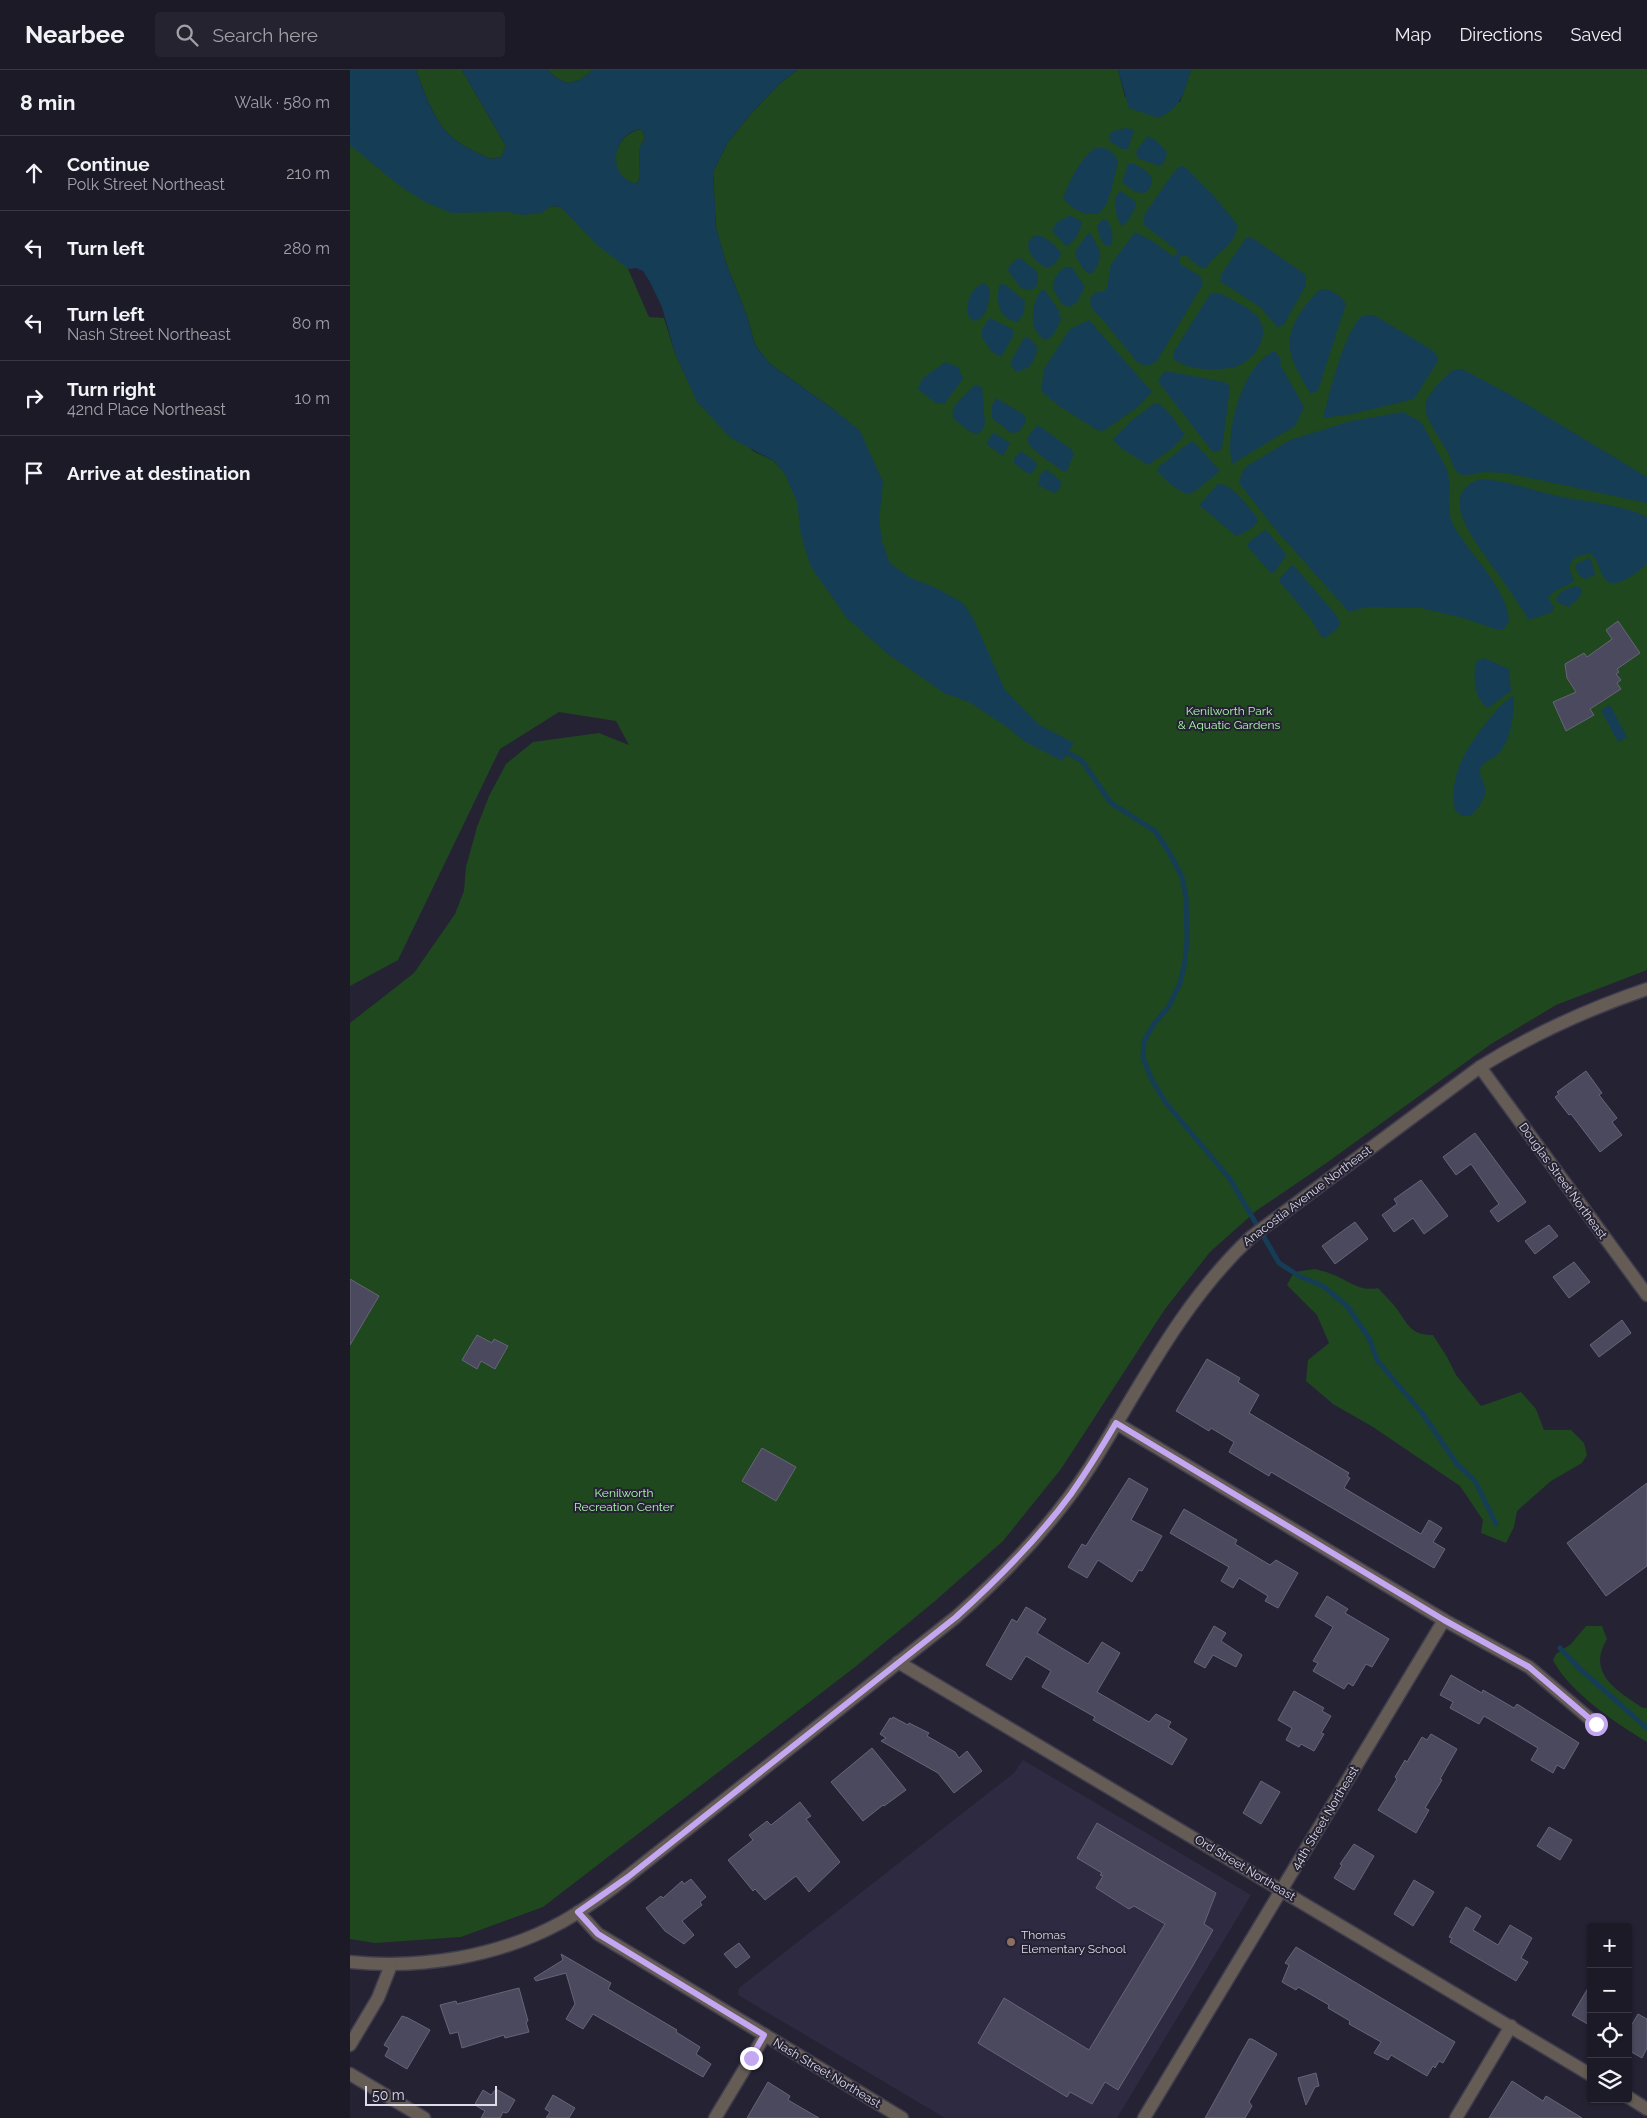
<!DOCTYPE html>
<meta charset="utf-8">
<style>
:root{--surface:#1c1a27;--page:#25232f;--text:#f1f3f6;--muted:#a0a1a7;--line:#3a3844}
body{margin:0;font-family:Raleway,sans-serif;background:var(--page);color:var(--text)}
.controls{position:absolute;right:15px;bottom:15px;display:grid;overflow:hidden;border-radius:5px;box-shadow:0 1px 4px #0004}
.controls button{width:45px;height:45px;display:grid;place-items:center;padding:0;border:0;border-bottom:1px solid var(--line);background:var(--surface);color:var(--text);font:25px sans-serif}
.scale{position:absolute;left:15px;bottom:12px;width:132px;box-sizing:border-box;padding-left:5px;border:2px solid #dedce9;border-top:0;font-size:14px;line-height:18px;white-space:nowrap;color:#dedce9;-webkit-text-stroke:4px #252234;paint-order:stroke}
.stop{position:absolute;width:15px;height:15px;margin:-11px;border:4px solid #c4a7f1;border-radius:50%;background:#fff}
.stop.end{background:#c4a7f1;border-color:#fff;box-shadow:0 1px 5px #0008}
.list{margin:0;padding:0;list-style:none}
h2{display:flex;justify-content:space-between;align-items:center;height:65px;margin:0;padding:0 20px;font-size:21px}
h2 small{font-size:16px;font-weight:400;color:var(--muted)}
.list li{display:grid;grid-template-columns:32px 1fr auto;gap:15px;align-items:center;box-sizing:border-box;height:75px;padding:0 20px;border-top:1px solid var(--line)}
.list b{display:block;font-size:19px;white-space:nowrap}
.list p{margin:0;font-size:16px;white-space:nowrap;color:var(--muted)}
.list em{font-size:16px;font-style:normal;color:var(--muted)}
.icon{flex:none;width:28px;height:28px;fill:none;stroke:currentColor;stroke-width:2;stroke-linecap:round;stroke-linejoin:round}
.map{position:relative;flex:none;width:1297px;height:2048px;overflow:hidden}
header{display:flex;align-items:center;gap:30px;box-sizing:border-box;height:70px;padding:0 25px;background:var(--surface);border-bottom:1px solid var(--line)}
header strong{font-size:24px}
nav{display:flex;gap:28px;margin-inline-start:auto;font-size:18px}
.search{width:350px;height:45px;background:var(--page);display:flex;align-items:center;gap:12px;box-sizing:border-box;padding:0 18px;border-radius:5px;color:var(--muted);font-size:19px}
main{display:flex}
aside{flex:1;background:var(--surface)}
.map>svg:first-child{display:block}
.built{fill:#2e2a42}
.green{fill:#1f481f}
.water{fill:#163d56;fill-rule:evenodd}
.lines{fill:none;stroke-linecap:round;stroke-linejoin:round}
.stream{stroke:#163d56;stroke-width:5}
.building{fill:#4b495d;stroke:#67647a}
.minor-casing{stroke:#3f3c4d;stroke-width:15}
.minor{stroke:#645c55;stroke-width:12}
.route{stroke:#c4a7f1;stroke-width:6}
.education-dot{fill:#8d6e63;stroke:#252234;stroke-width:2}
.labels{text-anchor:middle;dominant-baseline:central;stroke-width:4;stroke-linejoin:round;paint-order:stroke}
.park-label{font-size:12px;fill:#abf9a9;stroke:#252234}
.street-label{font-size:12px;fill:#dedce9;stroke:#252234}
.poi-label{font-size:12px;fill:#dedce9;stroke:#252234;text-anchor:start}
</style>
<header>
<strong>Nearbee</strong>
<div class="search"><svg class="icon" aria-label="search" viewBox="0 0 24 24"><circle cx="10" cy="10" r="6"/><path d="M15 15l6 6"/></svg>Search here</div>
<nav><a>Map</a><a>Directions</a><a>Saved</a></nav>
</header>
<main>
<aside>
<h2>8 min<small>Walk · 580 m</small></h2>
<ul class="list">
<li><svg class="icon" aria-label="ahead" viewBox="0 0 24 24"><path d="M12 20V5M6 11l6-6 6 6"/></svg><div><b>Continue</b><p>Polk Street Northeast</p></div><em>210 m</em></li>
<li><svg class="icon" aria-label="left" viewBox="0 0 24 24"><path d="M17 20v-9H6M10 6l-5 5 5 5"/></svg><div><b>Turn left</b></div><em>280 m</em></li>
<li><svg class="icon" aria-label="left" viewBox="0 0 24 24"><path d="M17 20v-9H6M10 6l-5 5 5 5"/></svg><div><b>Turn left</b><p>Nash Street Northeast</p></div><em>80 m</em></li>
<li><svg class="icon" aria-label="right" viewBox="0 0 24 24"><path d="M7 20v-9h11M14 6l5 5-5 5"/></svg><div><b>Turn right</b><p>42nd Place Northeast</p></div><em>10 m</em></li>
<li><svg class="icon" aria-label="arrive" viewBox="0 0 24 24"><path d="M6 21V4h12l-3 4 3 4H6"/></svg><div><b>Arrive at destination</b></div></li>
</ul>
</aside>
<div class="map">
<svg width="1297" height="2048" viewBox="0 0 1297 2048">
<rect width="100%" height="100%" fill="#252234"/>
<path class="built" d="M673 1690 901 1825 767 2048H595L388 1925 389 1918 664 1703Z"/>
<g class="green">
<path d="M66 0H112L156 76 151 87 141 89C125 82 106 74 95 60 82 45 73 19 66 0Z"/>
<path d="M198 0H243L230 10 217 13 205 7Z"/>
<path d="M447 0H768L775 27 830 32 841 0H1297V900L1206 935 1141 974 975 1094 906 1141 860 1182 815 1239 711 1399 653 1471 585 1531 505 1597 193 1837 111 1867 25 1873 0 1869V953L64 903 105 844 114 821 116 797 127 757 139 726 156 694 183 672 249 663 279 675 266 651 209 642 150 679 48 890 0 916V33L201 136 211 137 237 163 272 185 299 247 314 248 325 283 335 305 403 381 424 391 435 404 487 342 420 294 405 275 397 246 376 193 366 158 363 102 378 72 398 47 428 15Z"/>
<path d="M292 59 295 68 289 79 290 106 287 114C254 107 262 63 292 59Z"/>
<path d="M965 1199C971 1201 978 1202 984 1205 999 1211 1010 1222 1028 1218 1034 1225 1041 1231 1047 1239 1058 1255 1061 1265 1083 1265L1097 1287 1106 1305 1131 1336 1171 1322 1186 1339 1194 1360H1221L1234 1373 1237 1385 1232 1393 1201 1411 1167 1441 1164 1457 1156 1473 1131 1463 1133 1450 1110 1416 1023 1357 983 1334 956 1311 958 1290 979 1273 967 1245 937 1215 944 1202Z"/>
<path d="M1236 1556H1252L1257 1569C1236 1604 1268 1621 1293 1638H1297V1672C1267 1654 1219 1622 1203 1590L1206 1584 1221 1574Z"/>
</g>
<g class="water">
<path d="M0 0H66C73 19 82 45 95 60 106 74 125 82 141 89L151 87 156 76 112 0H198L205 7 217 13 230 10 243 0H447L428 15 398 47 378 72 363 102 366 158 376 193 397 246 405 275 420 294 487 342 510 361 533 412 529 449 532 472 540 493 559 507 586 518 613 533 623 548 655 620 688 654 724 673 712 691 674 671 657 657 619 632 594 623 538 584 497 548 461 497 451 465 447 432 435 404 424 391 381 368 347 332 325 283 312 237 300 212 293 201 286 198 279 199 247 175 211 137 201 136 191 143 172 145 158 142 102 143 75 132 50 116 0 75ZM292 59 295 68 289 79 290 106 287 114C254 107 263 61 292 59Z"/>
<path d="M768 0H841C833 23 832 38 808 48L779 38Z"/>
<path d="M777 58 784 60 778 79H772L760 71 759 65 763 61Z"/>
<path d="M798 66 804 69 817 82 814 93 810 96 790 89 786 85 787 80Z"/>
<path d="M745 78C757 77 764 81 768 92L760 125 755 137 748 144C734 145 722 140 713 128 720 110 729 90 745 78Z"/>
<path d="M782 93C795 100 812 108 795 123L785 122 772 112 778 94Z"/>
<path d="M830 96 835 97 863 125 887 154C889 173 864 184 857 197L851 198 835 185 830 187V194L850 206 853 214 807 291C799 296 796 297 787 292L753 250 741 238 740 229 744 223 754 221 757 218 761 194 785 162 804 172 824 187 828 181 794 155V145L821 106Z"/>
<path d="M770 121 785 131 786 136 778 151 772 156C767 151 764 136 765 128 766 126 768 124 770 121Z"/>
<path d="M720 145 732 152C730 161 725 172 716 176L702 161 706 153Z"/>
<path d="M753 149 757 150C762 158 764 166 761 176H756L751 170 747 156Z"/>
<path d="M738 163 741 164C750 182 755 184 743 203L739 204 734 200 725 185 726 180Z"/>
<path d="M686 165C696 166 704 175 711 182 709 191 705 195 697 198 685 193 668 174 686 165Z"/>
<path d="M901 167 956 205 955 217 933 256 927 257 910 237 870 211 872 203 896 168Z"/>
<path d="M668 188 672 189 688 203V214L682 220 671 218 658 201 659 196Z"/>
<path d="M716 197H722L735 217 727 232 720 237 712 234 703 219C702 210 708 200 716 197Z"/>
<path d="M635 213 640 219C639 230 638 249 624 251L619 247C615 233 620 217 635 213Z"/>
<path d="M650 214 656 215 675 231 674 243 668 252C648 249 645 230 650 214Z"/>
<path d="M694 219 708 239 711 249C707 257 704 269 694 270 690 266 686 262 684 257 681 247 684 224 694 219Z"/>
<path d="M971 219C982 219 990 225 996 234L968 320 961 324C941 291 928 271 955 236 960 230 964 224 971 219Z"/>
<path d="M870 223C882 230 895 235 906 245 922 262 908 286 890 295 873 302 837 301 824 289L823 283 860 224Z"/>
<path d="M1014 245H1024L1082 280 1087 285 1088 291 1064 329 1002 344 973 348C979 326 996 254 1014 245Z"/>
<path d="M640 248 664 260 663 266 651 287 642 282 631 266 632 259Z"/>
<path d="M739 250 802 322 789 336 755 360 749 361 709 336 691 321 694 299 720 259Z"/>
<path d="M678 267 687 277C687 289 679 302 665 301L660 293 674 268Z"/>
<path d="M925 281 931 289 930 294 954 337 945 356 940 359 882 394C874 364 893 292 925 281Z"/>
<path d="M595 292 608 297 613 309 594 334H587L568 319 572 309Z"/>
<path d="M1112 299 1161 325 1297 407V433L1156 403C1149 403 1143 402 1136 402 1128 402 1117 407 1110 404 1102 400 1102 388 1097 381 1073 339 1062 337 1103 300Z"/>
<path d="M815 301 874 312 880 317 872 378 867 382 862 381 810 314 808 311Z"/>
<path d="M624 315 632 317 635 353 632 361 627 364C620 362 616 359 610 354 591 341 613 328 624 315Z"/>
<path d="M646 328 676 346V351L669 362 661 363 642 348V336Z"/>
<path d="M805 333 810 334 822 346 835 365 823 378 798 395 771 378 763 369 782 350Z"/>
<path d="M1053 342 1071 352 1097 399C1102 415 1096 432 1101 449 1103 457 1110 465 1114 472 1131 495 1157 523 1159 551L1154 559 1148 560 1113 548 1071 538 1016 537 999 542 926 460 889 413 892 402 897 396 940 370 1001 351Z"/>
<path d="M688 355 722 380 724 384 717 401H713C706 396 679 379 678 372 677 365 684 359 688 355Z"/>
<path d="M642 364H646L660 373 653 386 636 374Z"/>
<path d="M840 372H844L870 401 844 422 836 424 821 415 807 401 810 396Z"/>
<path d="M671 381 686 392 687 396 681 404 675 402 664 393V389Z"/>
<path d="M696 399 712 412 708 421 704 423 688 415 690 405Z"/>
<path d="M1131 409C1157 411 1179 419 1203 425 1234 432 1268 433 1297 447V494C1289 501 1265 522 1255 509 1249 501 1249 491 1241 484 1232 484 1219 487 1220 499 1220 502 1223 507 1224 510 1217 518 1204 518 1198 528L1204 537 1202 542 1179 550C1167 531 1154 512 1140 493 1125 470 1085 423 1131 409Z"/>
<path d="M868 414C883 414 898 437 907 447L908 451C904 458 894 463 886 466L849 435Z"/>
<path d="M915 460 918 462 935 483V487L924 503H921L897 476 900 471Z"/>
<path d="M1239 488 1241 489 1245 505 1235 509 1229 505 1225 498 1226 494Z"/>
<path d="M941 496H944L987 546 990 553 988 558 975 568 970 565 961 549 930 512V508Z"/>
<path d="M1228 516 1232 520C1231 528 1225 532 1218 537L1207 532 1206 528C1212 520 1219 517 1228 516Z"/>
<path d="M1134 588 1159 599 1161 621 1138 638C1124 629 1123 607 1126 592Z"/>
<path d="M1164 625C1163 646 1163 666 1149 683 1144 689 1135 690 1131 697 1127 705 1135 712 1135 719 1136 730 1127 739 1121 746H1112L1105 740C1098 704 1118 676 1139 649 1147 640 1153 632 1164 625Z"/>
<path d="M1260 635 1277 667 1268 672 1251 640Z"/>
</g>
<g class="lines">
<g class="stream">
<path d="M712 679 732 691 761 733 805 761 819 782 832 807 836 827 837 869 835 891 830 913 819 936 804 954 794 971 793 988 802 1010 816 1033 880 1109 929 1193 949 1206 973 1216 997 1236 1019 1268 1027 1290 1072 1343 1107 1394 1125 1411 1146 1454"/>
<path d="M1210 1578 1230 1599 1297 1658"/>
</g>
</g>
<g class="building">
<path d="M1268 551 1290 583 1267 599 1269 602 1266 604 1271 610 1267 613 1271 619 1240 639 1244 645 1216 661 1203 632 1226 622 1217 608 1215 594 1234 583 1237 587 1262 569 1256 560Z"/>
<path d="M1236 1001 1252 1023 1249 1025 1267 1048 1262 1052 1272 1065 1250 1082 1221 1044 1219 1045 1205 1027 1209 1024 1207 1022Z"/>
<path d="M1125 1063 1176 1132 1148 1152 1140 1141 1149 1134 1121 1094 1106 1105 1093 1087Z"/>
<path d="M1071 1110 1098 1146 1074 1164 1063 1148 1044 1162 1032 1145 1047 1134 1044 1129Z"/>
<path d="M1005 1152 1018 1169 985 1194 972 1176Z"/>
<path d="M1199 1155 1208 1166 1185 1184 1175 1171Z"/>
<path d="M1224 1192 1240 1212 1219 1228 1203 1207Z"/>
<path d="M0 1209 29 1226 0 1275Z"/>
<path d="M1272 1250 1281 1263 1249 1287 1240 1275Z"/>
<path d="M127 1265 142 1273 144 1269 158 1276 145 1299 131 1291 127 1299 112 1290Z"/>
<path d="M857 1289 890 1308 888 1312 909 1325 899 1343 999 1403 997 1406 1000 1408 994 1418 1071 1464 1079 1450 1092 1458 1083 1472 1095 1479 1084 1498 921 1402 919 1406 879 1382 884 1372 861 1358 859 1361 826 1341Z"/>
<path d="M412 1378 446 1397 426 1431 392 1411Z"/>
<path d="M779 1408 798 1419 781 1450 812 1466 792 1501 789 1500 782 1512 748 1490 737 1508 718 1497 732 1474 736 1476Z"/>
<path d="M1297 1413V1496L1256 1526 1217 1473Z"/>
<path d="M834 1439 887 1470 885 1474 920 1495 926 1490 948 1503 928 1538 915 1531 918 1526 889 1508 883 1518 871 1511 879 1497 820 1463Z"/>
<path d="M977 1526 998 1539 995 1543 1039 1569 1022 1597 1016 1594 1003 1616 998 1613 994 1619 963 1601 968 1593 963 1591 983 1557 965 1546Z"/>
<path d="M676 1537 696 1549 687 1563 738 1594 752 1572 770 1583 747 1622 799 1652 806 1644 821 1652 818 1657 837 1669 822 1695 743 1650 745 1647 692 1617 701 1601 676 1586 661 1610 636 1595 662 1549 667 1552Z"/>
<path d="M864 1556 876 1563 871 1571 892 1585 886 1597 863 1585 855 1598 844 1592Z"/>
<path d="M1101 1605 1132 1623 1133 1620 1164 1638 1167 1634 1229 1673 1214 1699 1207 1695 1203 1703 1181 1690 1188 1678 1134 1646 1129 1654 1100 1638 1103 1632 1090 1625Z"/>
<path d="M944 1621 974 1638 972 1641 981 1646 971 1663 974 1664 964 1681 951 1674 949 1677 936 1670 942 1658 928 1650Z"/>
<path d="M543 1647 558 1655 559 1653 579 1663 577 1666 605 1682 609 1688 617 1681 632 1701 604 1723 588 1703 531 1671 536 1668 530 1664 540 1648 542 1649Z"/>
<path d="M1081 1664 1107 1679 1090 1709 1092 1710 1075 1738 1079 1740 1066 1763 1028 1740 1047 1709 1045 1707 1055 1690 1057 1692 1072 1667 1077 1670Z"/>
<path d="M522 1678 556 1720 534 1736 533 1735 513 1751 481 1712Z"/>
<path d="M911 1711 930 1722 911 1754 893 1743Z"/>
<path d="M450 1732 461 1746 456 1749 490 1792 459 1822 446 1806 415 1830 405 1819 403 1821 378 1790 403 1770 399 1765 417 1751 421 1755Z"/>
<path d="M747 1753 866 1823 854 1854 863 1860 842 1897 768 2020 755 2012 742 2034 720 2022 717 2027 628 1973 654 1928 739 1980 815 1854 784 1836 779 1839 746 1818 753 1806 750 1805 752 1803 727 1788Z"/>
<path d="M1199 1757 1222 1770 1210 1790 1187 1776Z"/>
<path d="M1004 1774 1024 1786 1004 1820 984 1808 992 1795 990 1794Z"/>
<path d="M341 1809 356 1827 350 1832 352 1835 332 1851 344 1865 334 1874 315 1861 296 1838 311 1826 313 1828 332 1811 334 1814Z"/>
<path d="M1064 1810 1084 1822 1063 1856 1044 1844Z"/>
<path d="M1116 1837 1131 1846 1123 1860 1148 1875 1160 1855 1182 1868 1171 1888 1178 1892 1166 1911 1100 1872 1102 1868 1099 1867Z"/>
<path d="M389 1873 400 1887 386 1898 374 1884Z"/>
<path d="M946 1877 1105 1972 1093 1993 1089 1991 1085 1998 1083 1996 1077 2006 1041 1985 1038 1990 1024 1983 1031 1972 999 1954 1000 1951 978 1938 979 1935 948 1917 946 1920 932 1912 939 1895 935 1893Z"/>
<path d="M211 1884 261 1913 258 1919 327 1960 326 1962 350 1977 346 1984 361 1994 353 2007 243 1944 233 1959 216 1949 225 1934 216 1903 186 1911 184 1908 213 1890Z"/>
<path d="M1241 1913V1956L1222 1945Z"/>
<path d="M169 1918 178 1951 176 1952 179 1962 155 1968 154 1965 112 1978 108 1962 100 1964 90 1935 106 1931 107 1934Z"/>
<path d="M1288 1944 1297 1949V1978L1292 1988 1278 1980V1961Z"/>
<path d="M52 1946 58 1948 80 1960 57 1999 35 1986 39 1978 34 1975Z"/>
<path d="M899 1969H902L927 1984 899 2032 902 2036 895 2048H855Z"/>
<path d="M966 2003 969 2016 965 2017 956 2035 948 2008Z"/>
<path d="M1162 2011 1193 2031 1196 2026 1232 2048H1139Z"/>
<path d="M418 2012 440 2026 438 2030 469 2048H397Z"/>
<path d="M146 2019 165 2030 158 2042 156 2043 153 2042 150 2048H131L135 2041 125 2035 126 2032 133 2020 141 2025Z"/>
<path d="M203 2025 225 2038 219 2048H196L200 2042 195 2039Z"/>
</g>
<g class="lines">
<defs>
<g id="minor">
<path d="M1130 997 1297 1225"/>
<path d="M766 1353 1094 1550 1179 1597 1246 1654"/>
<path d="M548 1592 1241 2005"/>
<path d="M228 1842 248 1864 552 2048"/>
<path d="M0 1892C72 1899 148 1887 212 1852 230 1842 247 1830 263 1818L606 1547C657 1502 703 1454 740 1397 791 1316 830 1234 901 1167L1130 997C1183 964 1238 939 1297 919"/>
<path d="M0 1975 28 1928 41 1895"/>
<path d="M0 2004 74 2048"/>
<path d="M1278 2027 1297 2039"/>
<path d="M365 2048 415 1965"/>
<path d="M794 2048 1094 1550"/>
<path d="M1106 2048 1161 1956"/>
</g>
</defs>
<use href="#minor" class="minor-casing"/>
<use href="#minor" class="minor"/>
</g>
<g class="lines">
<path class="route" d="M401 1988 414 1965 248 1864 228 1842 278 1807 606 1547C648 1509 687 1470 721 1424 737 1401 752 1377 766 1353L1094 1550 1179 1597 1246 1654"/>
</g>
<circle class="education-dot" cx="661" cy="1872" r="5"/>
<g class="labels">
<g class="park-label">
<text x="879" y="641">Kenilworth Park<tspan x="879" dy="14">&amp; Aquatic Gardens</tspan></text>
<text x="274" y="1423">Kenilworth<tspan x="274" dy="14">Recreation Center</tspan></text>
</g>
<g class="street-label">
<text transform="translate(1213 1111) rotate(54)">Douglas Street Northeast</text>
<text transform="translate(957 1126) rotate(-37)">Anacostia Avenue Northeast</text>
<text transform="translate(975 1748) rotate(-59)">44th Street Northeast</text>
<text transform="translate(895 1798) rotate(31)">Ord Street Northeast</text>
<text transform="translate(477 2003) rotate(31)">Nash Street Northeast</text>
</g>
<g class="poi-label">
<text x="671" y="1865">Thomas<tspan x="671" dy="14">Elementary School</tspan></text>
</g>
</g>
</svg>
<div class="controls">
<button>+</button>
<button>−</button>
<button><svg class="icon" aria-label="locate" viewBox="0 0 24 24"><circle cx="12" cy="12" r="6"/><path d="M12 2v4M12 18v4M2 12h4M18 12h4"/></svg></button>
<button><svg class="icon" aria-label="layers" viewBox="0 0 24 24"><path d="M12 4l9 5-9 5-9-5zM3 14l9 5 9-5"/></svg></button>
</div>
<div class="scale">50 m</div>
<div class="stop" style="left:1246px;top:1654px"></div>
<div class="stop end" style="left:401px;top:1988px"></div>
</div>
</main>
